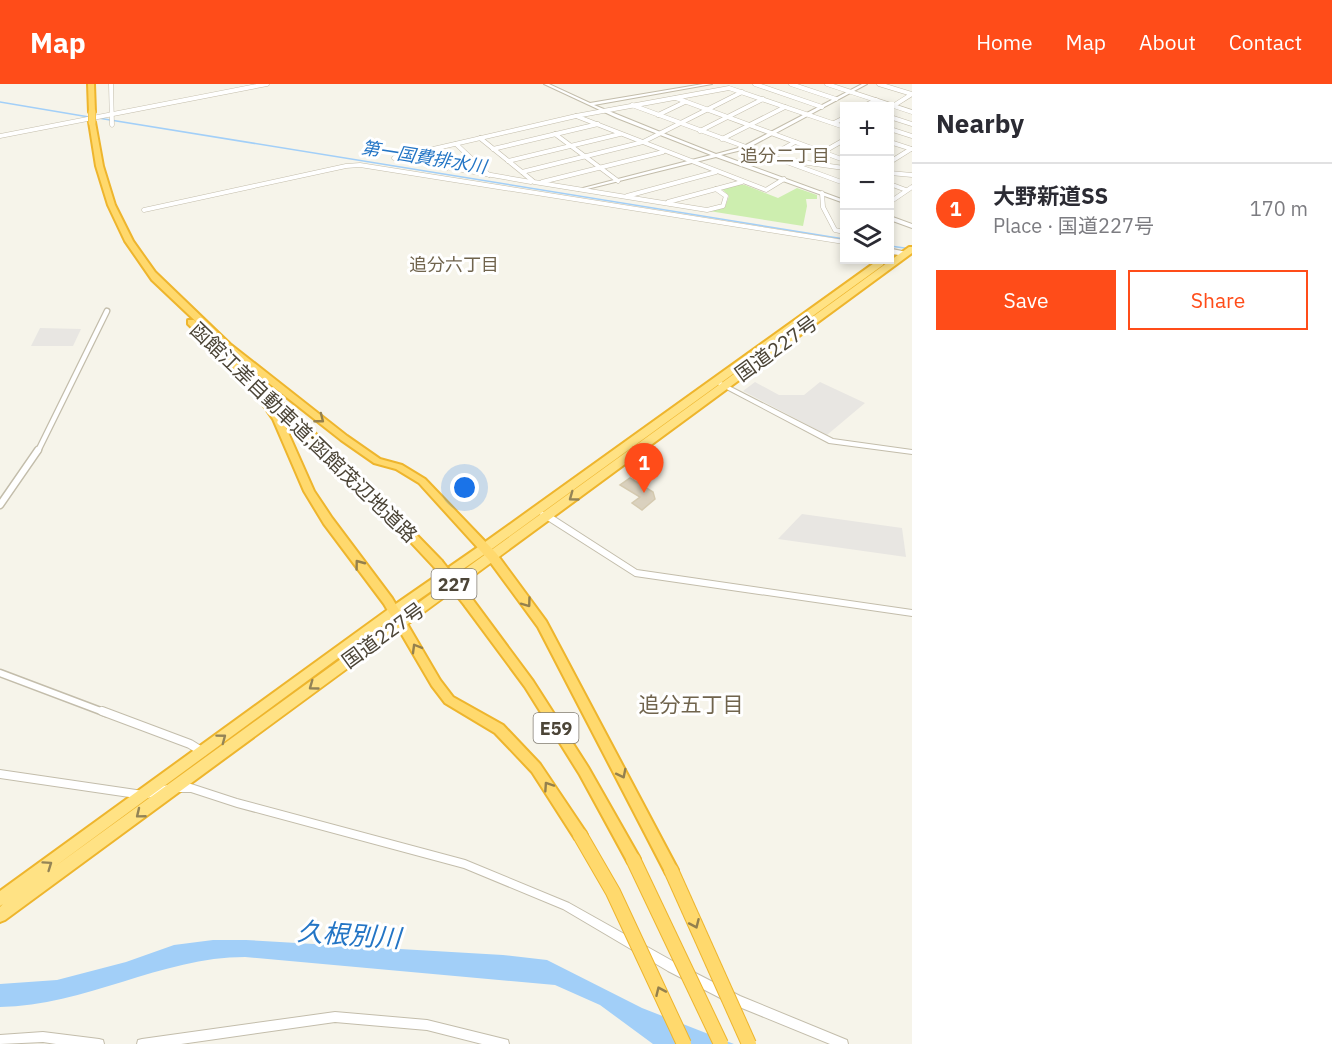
<!DOCTYPE html>
<meta charset="utf-8">
<style>
:root{--surface:#fff;--page:#f7f7f7;--text:#2b2b33;--muted:#7c7c81;--line:#e1e1e2;--accent:#ff4c19}
body{margin:0;font-family:"IBM Plex Sans","Noto Sans JP",sans-serif;background:var(--page);color:var(--text)}
.controls{position:absolute;right:18px;top:18px;display:grid;overflow:hidden;border-radius:0px;box-shadow:0 3px 9px #0003}
.controls button{width:54px;height:54px;display:grid;place-items:center;padding:0;border:0;border-bottom:2px solid var(--line);background:var(--surface);color:var(--text);font:30px sans-serif}
.you{position:absolute;left:465px;top:404px;width:21px;height:21px;margin:-15px;border:4px solid #fff;border-radius:50%;background:#1a73e8;box-shadow:0 0 0 9px #1a73e833}
.badge{display:grid;place-items:center;width:39px;height:39px;border-radius:50%;background:var(--accent);color:#fff;font-size:20px;font-weight:700}
.pin{position:absolute;translate:-50% -50px;filter:drop-shadow(0 2px 3px #0008)}
.pin::after{content:'';position:absolute;top:32px;width:21px;height:18px;background:inherit;clip-path:polygon(0 0,100% 0,50% 100%)}
.list{margin:0;padding:0;list-style:none}
h2{display:flex;justify-content:space-between;align-items:center;height:78px;margin:0;padding:0 24px;font-size:26px}
h2 small{font-size:20px;font-weight:400;color:var(--muted)}
.list li{display:grid;grid-template-columns:39px 1fr auto;gap:18px;align-items:center;box-sizing:border-box;height:90px;padding:0 24px;border-top:2px solid var(--line)}
.list b{display:block;font-size:22px;white-space:nowrap}
.list p{margin:0;font-size:20px;white-space:nowrap;color:var(--muted)}
.list em{font-size:20px;font-style:normal;color:var(--muted)}
.actions{display:flex;gap:12px;padding:18px 24px}
.actions a{flex:1;padding:14px 0;border:2px solid var(--accent);border-radius:0px;text-align:center;font-size:21px;color:var(--accent)}
.actions .main{background:var(--accent);color:#fff}
.icon{flex:none;width:33px;height:33px;fill:none;stroke:currentColor;stroke-width:2;stroke-linecap:round;stroke-linejoin:round}
.map{position:relative;flex:none;width:912px;height:960px;overflow:hidden}
header{display:flex;align-items:center;gap:36px;box-sizing:border-box;height:84px;padding:0 30px;background:var(--accent);color:#fff}
header strong{font-size:28px}
nav{display:flex;gap:33px;margin-inline-start:auto;font-size:21px}
main{display:flex}
aside{flex:1;background:var(--surface)}
.map>svg:first-child{display:block}
.green{fill:#cdeeaf}
.parking{fill:#e8e6e2}
.water{fill:#a2cff8}
.lines{fill:none;stroke-linecap:round;stroke-linejoin:round}
.stream{stroke:#a2cff8;stroke-width:1.5}
.building{fill:#dad1be;stroke:#d5cab0;stroke-width:1.5}
.minor-far3-casing{stroke:#c3bdab;stroke-width:5}
.minor-far2-casing{stroke:#c3bdab;stroke-width:7}
.minor-far1-casing{stroke:#c3bdab;stroke-width:9}
.minor-casing{stroke:#c3bdab;stroke-width:10}
.tertiary-casing{stroke:#c3bdab;stroke-width:2}
.trunk-casing{stroke:#eeb52d;stroke-width:4}
.motorway-casing{stroke:#eeb52d;stroke-width:4}
.minor-far3{stroke:#fff;stroke-width:4}
.minor-far2{stroke:#fff;stroke-width:4.5}
.minor-far1{stroke:#fff;stroke-width:6}
.minor{stroke:#fff;stroke-width:8}
.tertiary{fill:#fff;fill-rule:evenodd}
.trunk{fill:#ffe284;fill-rule:evenodd}
.motorway{fill:#ffd96d;fill-rule:evenodd}
.motorway-bridge-far2-casing{stroke:#eeb52d;stroke-width:8;stroke-linecap:butt}
.motorway-bridge-far1-casing{stroke:#eeb52d;stroke-width:14;stroke-linecap:butt}
.motorway-bridge-casing{stroke:#eeb52d;stroke-width:16;stroke-linecap:butt}
.motorway-bridge-far2{stroke:#ffd96d;stroke-width:7}
.motorway-bridge-far1{stroke:#ffd96d;stroke-width:10}
.motorway-bridge{stroke:#ffd96d;stroke-width:14}
.oneway{stroke:#94804d}
.oneway2{stroke:#948456}
.labels{text-anchor:middle;dominant-baseline:central;stroke-width:6;stroke-linejoin:round;paint-order:stroke}
.far-neighbourhood-label{font-size:18px;fill:#70644d;stroke:#fff}
.far-water-label{font-size:18px;font-style:italic;fill:#2375c5;stroke:#fff}
.shield{fill:#fff;stroke:#827d73;stroke-width:1.5}
.shield-label{font-size:18px;font-weight:bold;fill:#4c4537}
.street-label{font-size:20px;fill:#4c4537;stroke:#fff}
.neighbourhood-label{font-size:21px;fill:#70644d;stroke:#fff}
.near-water-label{font-size:26px;font-style:italic;fill:#2375c5;stroke:#fff}
</style>
<header>
<strong>Map</strong>
<nav><a>Home</a><a>Map</a><a>About</a><a>Contact</a></nav>
</header>
<main>
<div class="map">
<svg width="912" height="960" viewBox="0 0 912 960">
<rect width="100%" height="100%" fill="#f6f4ea"/>
<path class="green" d="M738 100 745 101 778 114 797 104 817 111V115H806L807 122 803 142 709 127 725 123 729 112 722 105Z"/>
<g class="parking">
<path d="M40 244 81 245 73 262H31Z"/>
<path d="M755 298 779 311H804L820 298 865 319 827 351 743 307Z"/>
<path d="M802 430 902 444 906 473 778 455Z"/>
</g>
<path class="water" d="M213 856H246L503 871 547 876 642 924 734 960H653L600 921 555 901 245 873C161 873 85 922 0 923V900L57 896 126 878 174 861Z"/>
<g class="lines">
<g class="stream">
<path d="M0 18 89 33"/>
<path d="M98 34 844 155"/>
<path d="M890 162 912 165"/>
</g>
</g>
<path class="building" d="M630 394 653 408 655 415 642 426 632 419 640 413 620 401Z"/>
<g class="lines">
<defs>
<g id="minor-far3">
<path d="M111 0 112 41"/>
<path d="M755 0 822 23"/>
<path d="M791 0 836 15"/>
<path d="M827 0 912 28"/>
<path d="M879 0 912 10 893 22"/>
<path d="M676 14 844 76"/>
<path d="M632 21 844 99"/>
<path d="M864 22 876 16"/>
<path d="M658 31 685 18"/>
<path d="M890 33 912 40"/>
<path d="M834 39 844 34"/>
<path d="M890 45 912 52"/>
<path d="M700 47 763 15"/>
<path d="M555 50 618 97"/>
<path d="M0 52 267 0"/>
<path d="M480 54 522 88"/>
<path d="M722 55 785 23"/>
<path d="M890 58 912 65"/>
<path d="M456 60 489 91"/>
<path d="M493 65 598 40"/>
<path d="M430 66 448 82 447 84"/>
<path d="M823 68 844 56"/>
<path d="M769 73 795 58"/>
<path d="M787 76 844 84"/>
<path d="M508 77 620 50"/>
<path d="M890 78 911 65"/>
<path d="M890 89 912 91"/>
<path d="M784 95 766 106 576 32 729 4 844 43"/>
<path d="M531 98 394 74 576 32"/>
<path d="M542 98 663 68"/>
<path d="M890 100 906 106"/>
<path d="M716 105 726 112 723 122 707 126 534 98 522 88 643 58 742 8"/>
<path d="M822 109 823 123 835 146 844 148"/>
<path d="M627 112 716 88"/>
<path d="M668 118 742 98"/>
<path d="M890 118 912 103"/>
<path d="M144 126 346 82 360 81 844 158"/>
</g>
<g id="minor-far2">
<path d="M890 167 905 170"/>
<path d="M38 367 107 227"/>
</g>
<g id="minor-far1">
<path d="M0 421 38 366"/>
<path d="M0 589 106 629"/>
</g>
<path id="minor" d="M102 627 190 660 203 668"/>
<g id="tertiary">
<path d="M544 0H549L590 19 703 0H712L594 21 658 47 716 70 742 63 862 0H867L746 65 721 71 844 116V119L716 73 579 107V105L711 71 617 34Z"/>
<path d="M890 132 912 140V144L890 136Z"/>
<path d="M721 298 833 355 912 366V370L829 359 719 301 718 300Z"/>
<path d="M541 428H547L637 486 912 526V532L635 492 541 432 540 430Z"/>
<path d="M0 686 143 707 172 700H191L237 715 465 776 569 819 676 879 740 912 847 956 848 960H830L732 920 668 887 563 825 464 784 237 723 191 708H172L143 715 0 694Z"/>
<path d="M335 928 427 936 504 955 508 956 509 960H482L427 946 335 938 181 960H137L138 956 142 955Z"/>
<path d="M43 948 99 955 103 956 104 960H56L43 958 0 960V951Z"/>
</g>
<path id="trunk" d="M909 163H912V169L5 836 0 838V823L3 820 0 822V807L390 524 481 461 877 177H883V181L489 467 398 530 50 786Z"/>
<g id="motorway">
<path d="M88 0H94L95 28 92 30 89 28Z"/>
<path d="M92 36 95 38 103 82 115 121 133 157 155 188 230 260 347 352 380 375 402 381 425 395 496 469 546 537 676 782 678 786 676 790 671 792 666 790 538 543 488 475 419 399 396 385 374 379 341 356 224 264 152 196 125 157 108 121 96 82 89 38Z"/>
<path d="M188 236H194L254 294 260 304H266L343 375 442 477 443 480 442 483H434L337 379 268 315 282 335 314 407 332 434 392 514 440 596 453 613 503 641 540 680 585 747 587 751 585 755 580 757 575 755 532 688 495 649 445 619 432 602 384 520 324 440 304 407 273 335 244 294 188 240Z"/>
<path d="M469 515 473 516 533 597 588 683 638 771 640 775 638 779 633 781 628 779 580 691 525 603 465 522 464 519 465 516Z"/>
</g>
</defs>
<use href="#minor-far3" class="minor-far3-casing"/>
<use href="#minor-far2" class="minor-far2-casing"/>
<use href="#minor-far1" class="minor-far1-casing"/>
<use href="#minor" class="minor-casing"/>
<use href="#tertiary" class="tertiary-casing"/>
<use href="#trunk" class="trunk-casing"/>
<use href="#motorway" class="motorway-casing"/>
<use href="#minor-far3" class="minor-far3"/>
<use href="#minor-far2" class="minor-far2"/>
<use href="#minor-far1" class="minor-far1"/>
<use href="#minor" class="minor"/>
<use href="#tertiary" class="tertiary"/>
<use href="#trunk" class="trunk"/>
<use href="#motorway" class="motorway"/>
<defs>
<path id="motorway-bridge-far2" d="M92 28V38"/>
<path id="motorway-bridge-far1" d="M438 480 469 519"/>
<g id="motorway-bridge">
<path d="M580 751 613 808 684 960"/>
<path d="M633 775 721 960"/>
<path d="M671 786 749 960"/>
</g>
</defs>
<use href="#motorway-bridge-far2" class="motorway-bridge-far2-casing"/>
<use href="#motorway-bridge-far1" class="motorway-bridge-far1-casing"/>
<use href="#motorway-bridge" class="motorway-bridge-casing"/>
<use href="#motorway-bridge-far2" class="motorway-bridge-far2"/>
<use href="#motorway-bridge-far1" class="motorway-bridge-far1"/>
<use href="#motorway-bridge" class="motorway-bridge"/>
</g>
<defs><path id="oneway-chevron" d="M-2-3.5L2.5 0L-2 3.5" fill="none" stroke-width="1.6" stroke-linecap="round" stroke-linejoin="round" transform="scale(1.5)"/></defs>
<g class="oneway">
<use href="#oneway-chevron" transform="translate(320 335) rotate(38)"/>
<use href="#oneway-chevron" transform="translate(359 480) rotate(-127)"/>
<use href="#oneway-chevron" transform="translate(527 519) rotate(54)"/>
<use href="#oneway-chevron" transform="translate(416 564) rotate(-120)"/>
<use href="#oneway-chevron" transform="translate(622 690) rotate(63)"/>
<use href="#oneway-chevron" transform="translate(548 702) rotate(-124)"/>
<use href="#oneway-chevron" transform="translate(695 840) rotate(66)"/>
<use href="#oneway-chevron" transform="translate(660 907) rotate(-114)"/>
</g>
<g class="oneway2">
<use href="#oneway-chevron" transform="translate(573 413) rotate(144)"/>
<use href="#oneway-chevron" transform="translate(313 602) rotate(144)"/>
<use href="#oneway-chevron" transform="translate(222 654) rotate(-37)"/>
<use href="#oneway-chevron" transform="translate(140 730) rotate(141)"/>
<use href="#oneway-chevron" transform="translate(48 781) rotate(-35)"/>
</g>
<g class="labels">
<g class="far-neighbourhood-label">
<text x="785" y="71">追分二丁目</text>
<text x="454" y="180">追分六丁目</text>
</g>
<g class="far-water-label">
<text transform="translate(424 73) rotate(9)">第一国費排水川</text>
</g>
<g class="shield">
<rect x="431.5" y="485" width="45" height="30" rx="4.5"/>
<rect x="533.5" y="629" width="45" height="30" rx="4.5"/>
</g>
<g class="shield-label">
<text x="454" y="500">227</text>
<text x="556" y="644">E59</text>
</g>
<g class="street-label">
<text transform="translate(776 264) rotate(-36)">国道227号</text>
<text transform="translate(304 348) rotate(44)">函館江差自動車道;函館茂辺地道路</text>
<text transform="translate(383 551) rotate(-36)">国道227号</text>
</g>
<g class="neighbourhood-label">
<text x="691" y="620">追分五丁目</text>
</g>
<g class="near-water-label">
<text transform="translate(349 850) rotate(4)">久根別川</text>
</g>
</g>
</svg>
<div class="controls">
<button>+</button>
<button>−</button>
<button><svg class="icon" aria-label="layers" viewBox="0 0 24 24"><path d="M12 4l9 5-9 5-9-5zM3 14l9 5 9-5"/></svg></button>
</div>
<div class="you"></div>
<div class="pin badge" style="left:644px;top:409px">1</div>
</div>
<aside>
<h2>Nearby<small></small></h2>
<ul class="list">
<li><span class="badge">1</span><div><b>大野新道SS</b><p>Place · 国道227号</p></div><em>170 m</em></li>
</ul>
<div class="actions"><a class="main">Save</a><a>Share</a></div>
</aside>
</main>
